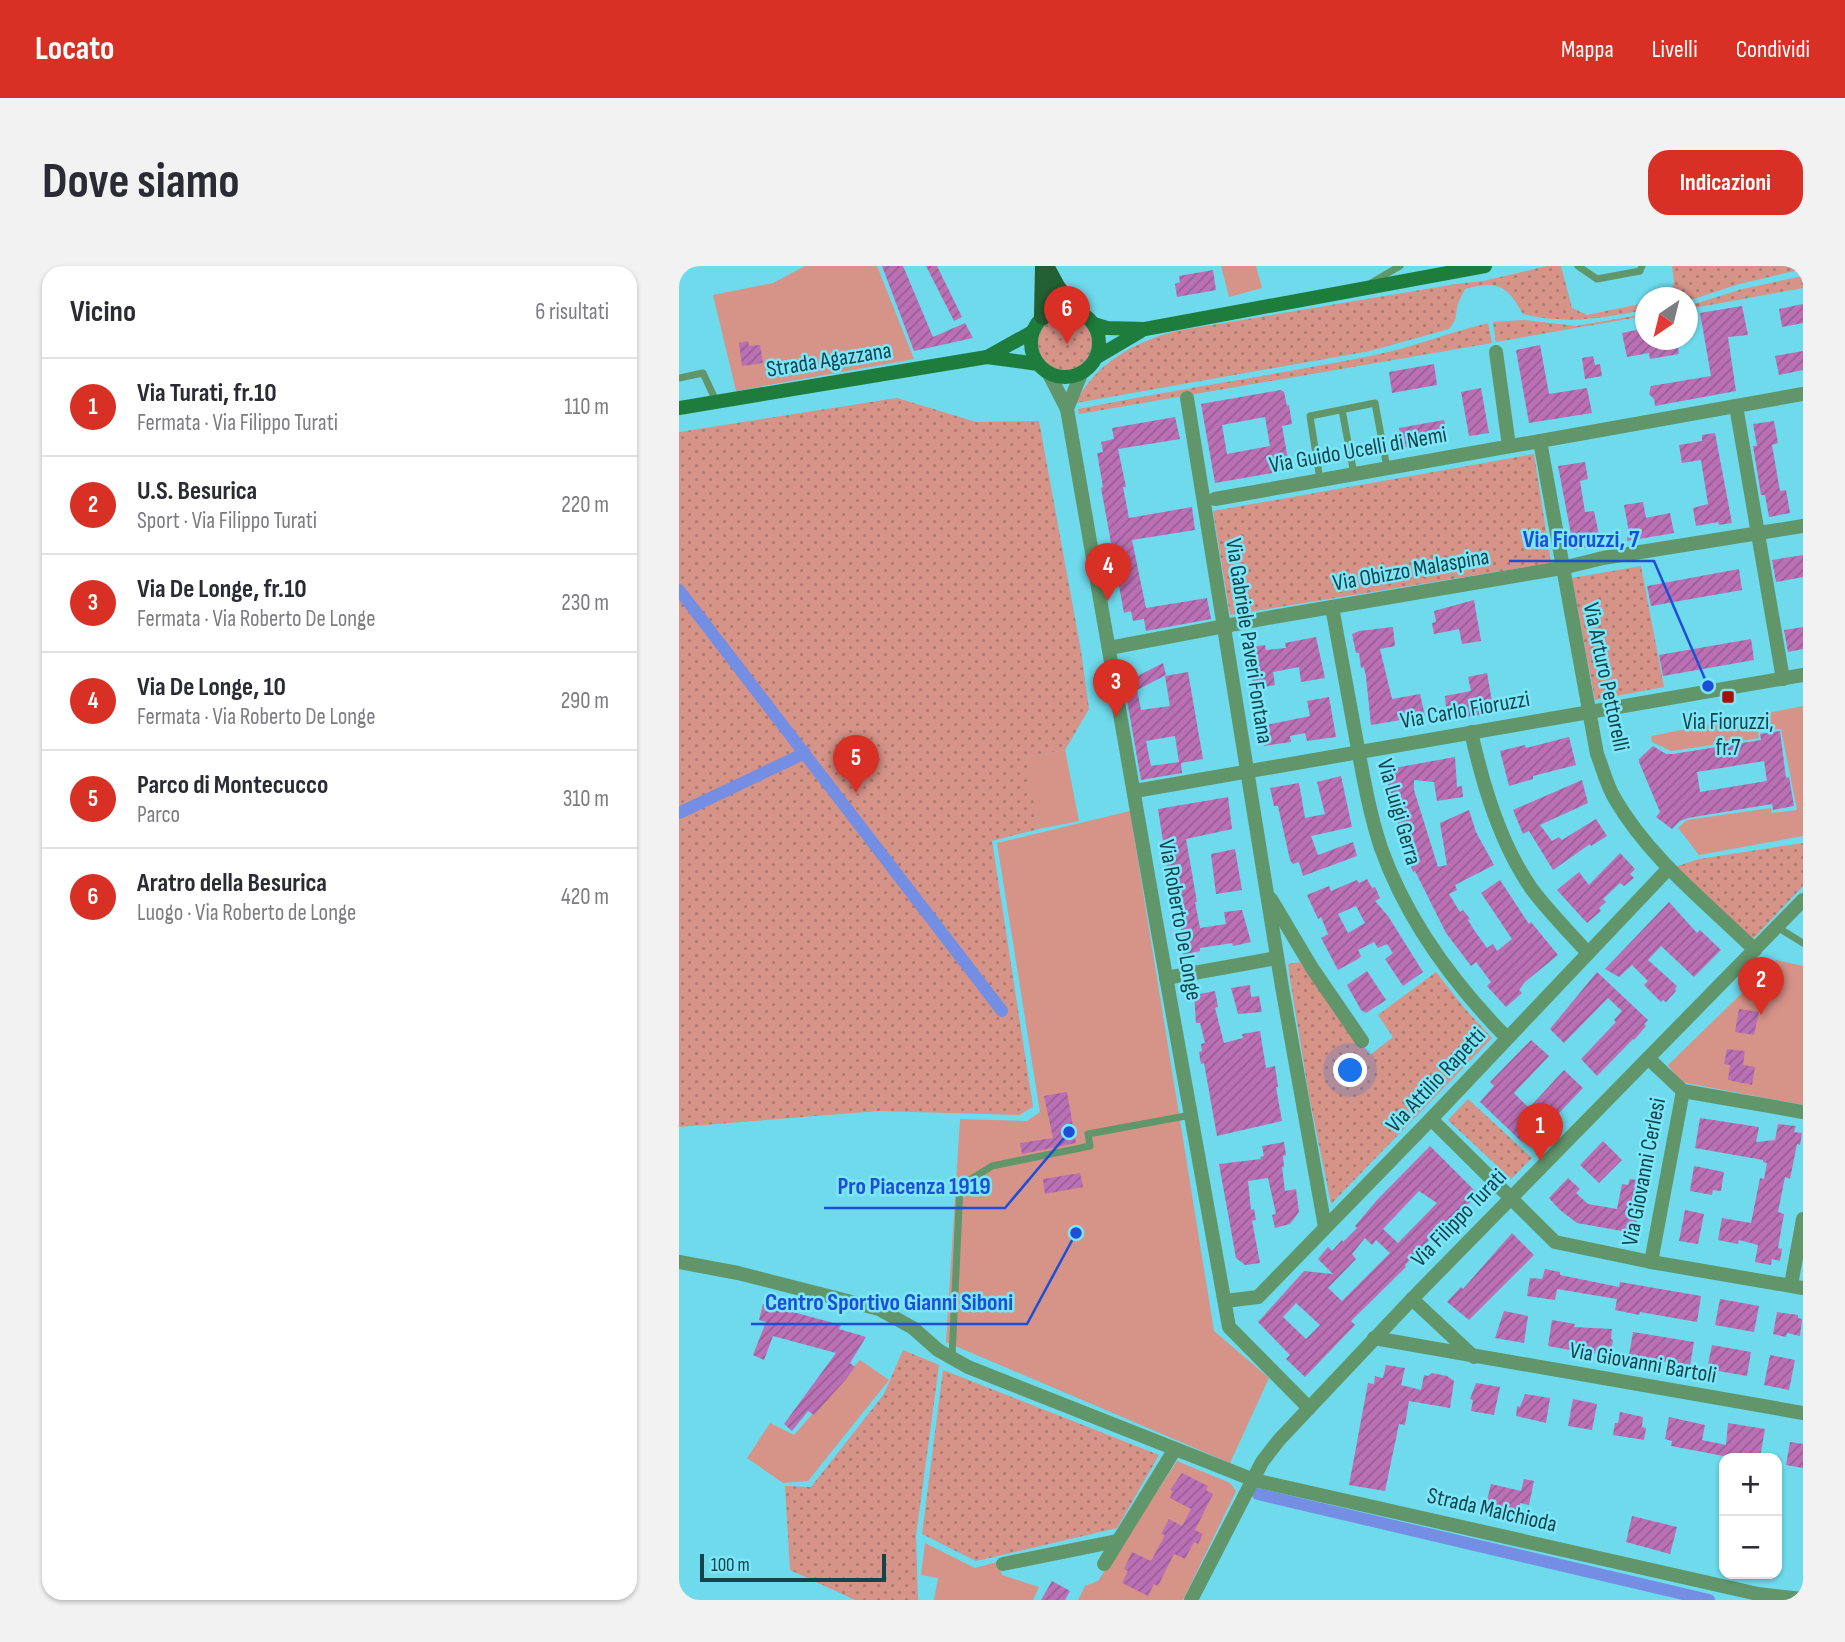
<!DOCTYPE html>
<html lang="it">
<meta charset="utf-8">
<style>
:root{--surface:#fff;--page:#f2f2f3;--text:#2b2b33;--muted:#7c7c81;--line:#e1e1e2;--accent:#d93025}
body{margin:0;font-family:"Sofia Sans Condensed",sans-serif;background:var(--page);color:var(--text)}
.controls{position:absolute;right:21px;bottom:21px;display:grid;overflow:hidden;border-radius:14px;box-shadow:0 2px 5px #0004}
.controls button{width:63px;height:63px;display:grid;place-items:center;padding:0;border:0;border-bottom:2px solid var(--line);background:var(--surface);color:var(--text);font:35px sans-serif}
.compass{position:absolute;left:956px;top:21px;width:63px;height:63px;border-radius:50%;background:var(--surface);box-shadow:0 2px 5px #0004;rotate:215deg}
.scale{position:absolute;left:21px;bottom:18px;width:186px;box-sizing:border-box;padding-left:7px;border:4px solid #14434b;border-top:0;font-size:19px;line-height:24px;white-space:nowrap;color:#14434b;-webkit-text-stroke:5px #7ce7f9;paint-order:stroke}
.you{position:absolute;left:672px;top:805px;width:24px;height:24px;margin:-18px;border:5px solid #fff;border-radius:50%;background:#1a73e8;box-shadow:0 0 0 10px #1a73e833}
.badge{display:grid;place-items:center;width:46px;height:46px;border-radius:50%;background:var(--accent);color:#fff;font-size:23px;font-weight:700}
.pin{position:absolute;translate:-50% -58px;filter:drop-shadow(0 2px 4px #0008)}
.pin::after{content:'';position:absolute;top:37px;width:24px;height:21px;background:inherit;clip-path:polygon(0 0,100% 0,50% 100%)}
.list{margin:0;padding:0;list-style:none}
h2{display:flex;justify-content:space-between;align-items:center;height:91px;margin:0;padding:0 28px;font-size:30px}
h2 small{font-size:23px;font-weight:400;color:var(--muted)}
.list li{display:grid;grid-template-columns:46px 1fr auto;gap:21px;align-items:center;box-sizing:border-box;height:98px;padding:0 28px;border-top:2px solid var(--line)}
.list b{display:block;font-size:26px;white-space:nowrap}
.list p{margin:0;font-size:23px;white-space:nowrap;color:var(--muted)}
.list em{font-size:23px;font-style:normal;color:var(--muted)}
.map{position:relative;flex:none;width:1124px;height:1334px;overflow:hidden;border-radius:21px}
header{display:flex;align-items:center;gap:42px;box-sizing:border-box;height:98px;padding:0 35px;background:var(--accent);color:#fff}
header strong{font-size:33px}
nav{display:flex;gap:38px;margin-inline-start:auto;font-size:24px}
.intro{display:flex;align-items:center;justify-content:space-between;box-sizing:border-box;height:168px;padding:0 42px}
h1{margin:0;font-size:49px}
.button{padding:18px 32px;border-radius:21px;background:var(--accent);color:#fff;font-size:24px;font-weight:700}
main{display:flex;gap:42px;padding:0 42px}
aside{flex:1;background:var(--surface);border-radius:21px;box-shadow:0 2px 5px #0004}
.map>svg:first-child{display:block}
.grass{fill:url(#grass-dots)}
.garden{fill:#d69388}
.lines{fill:none;stroke-linecap:round;stroke-linejoin:round}
.canal{stroke:#738ee3;stroke-width:12}
.building{fill:url(#building-hatch);fill-rule:evenodd}
.lane{stroke:#61966b;stroke-width:7}
.street{stroke:#61966b;stroke-width:14}
.secondary{stroke:#1e7c3d;stroke-width:14}
.primary{stroke:#236134;stroke-width:18}
.poi-dot{fill:#a51007;stroke:#7ce7f9;stroke-width:2.5}
.labels{text-anchor:middle;dominant-baseline:central;stroke-width:5;stroke-linejoin:round;paint-order:stroke}
.street-label{font-size:23px;fill:#14434b;stroke:#7ce7f9}
.poi-label{font-size:23px;fill:#14434b;stroke:#7ce7f9}
.leader{fill:none;stroke:#1d4ed8;stroke-width:2.5}
.callout-dot{fill:#1d4ed8;stroke:#7ce7f9;stroke-width:2.5}
.callout-label{font-size:24px;text-anchor:middle;font-weight:bold;fill:#1d4ed8;stroke:#7ce7f9;stroke-width:5;stroke-linejoin:round;paint-order:stroke}
</style>
<header>
<strong>Locato</strong>
<nav><a>Mappa</a><a>Livelli</a><a>Condividi</a></nav>
</header>
<div class="intro"><h1>Dove siamo</h1><a class="button">Indicazioni</a></div>
<main>
<aside>
<h2>Vicino<small>6 risultati</small></h2>
<ul class="list">
<li><span class="badge">1</span><div><b>Via Turati, fr.10</b><p>Fermata · Via Filippo Turati</p></div><em>110 m</em></li>
<li><span class="badge">2</span><div><b>U.S. Besurica</b><p>Sport · Via Filippo Turati</p></div><em>220 m</em></li>
<li><span class="badge">3</span><div><b>Via De Longe, fr.10</b><p>Fermata · Via Roberto De Longe</p></div><em>230 m</em></li>
<li><span class="badge">4</span><div><b>Via De Longe, 10</b><p>Fermata · Via Roberto De Longe</p></div><em>290 m</em></li>
<li><span class="badge">5</span><div><b>Parco di Montecucco</b><p>Parco</p></div><em>310 m</em></li>
<li><span class="badge">6</span><div><b>Aratro della Besurica</b><p>Luogo · Via Roberto de Longe</p></div><em>420 m</em></li>
</ul>
</aside>
<div class="map">
<svg width="1124" height="1334" viewBox="0 0 1124 1334">
<defs>
<pattern id="grass-dots" width="8" height="8" patternUnits="userSpaceOnUse" patternTransform="scale(1.75)"><rect width="8" height="8" fill="#d69388"/><path d="M2 2h.1M6 6h.1" fill="none" stroke="#ac7a71" stroke-width="1.8" stroke-linecap="round"/></pattern>
<pattern id="building-hatch" width="6" height="6" patternUnits="userSpaceOnUse" patternTransform="scale(1.75)"><rect width="6" height="6" fill="#bb70b5"/><path d="M-1 1l2-2M0 6l6-6M5 7l2-2" fill="none" stroke="#975e95"/></pattern>
</defs>
<rect width="100%" height="100%" fill="#6edaec"/>
<g class="grass">
<path d="M868 0H882L893 42 908 49 966 37V44C922 52 889 59 844 48 828 19 818 14 786 23L779 37 776 54 770 63 691 85 397 137C416 97 456 76 497 65L777 18 804 15Z"/>
<path d="M993 0H1124V3L1060 18 1009 35 1008 32 991 31 995 16Z"/>
<path d="M1124 10V22L1009 43V40L1063 23Z"/>
<path d="M966 48V50L817 76 814 56 844 54 897 60Z"/>
<circle cx="386" cy="77" r="27"/>
<path d="M809 57 813 77 400 148 399 143C498 123 597 109 696 89 735 81 771 66 809 57Z"/>
<path d="M218 132 297 156 360 155 402 385 410 443 386 484 347 491 360 563 313 575 354 841 340 849 200 845 0 861V166Z"/>
<path d="M855 188 872 297 551 349 534 245Z"/>
<path d="M962 300 985 421 916 434 893 312Z"/>
<path d="M1124 577V620L1074 673 996 601 1020 593Z"/>
<path d="M621 696 691 789 714 771 699 749 757 706 786 743 813 772 652 938 630 830 611 713 609 698Z"/>
<path d="M789 833 853 892 832 913 769 854Z"/>
<path d="M224 1084 260 1099 237 1270 239 1334H176L111 1304 106 1220 132 1221 205 1128Z"/>
<path d="M264 1104 480 1189 438 1262 297 1295 243 1268Z"/>
</g>
<g class="garden">
<path d="M126 0H198L235 93 57 125 34 29 94 17Z"/>
<path d="M542 0H577L583 22 550 31Z"/>
<path d="M1124 440V570L1020 589 999 562 1008 554 1092 542 1093 547 1118 544 1102 463 1079 465 1080 472 992 485 973 476 972 470Z"/>
<path d="M386 484 400 555 360 563 346 491Z"/>
<path d="M451 545 535 1065 590 1112 551 1197 267 1076 281 853 348 855 361 846 318 577Z"/>
<path d="M1097 694 1124 700V839L1002 816 989 799Z"/>
<path d="M181 1094 210 1114 129 1215 104 1217 68 1192 91 1157 115 1169Z"/>
<path d="M498 1195 551 1217 557 1225 504 1334H399L406 1320 419 1315Z"/>
<path d="M246 1277 296 1302 318 1296 323 1309 360 1321 354 1334H255L259 1312 242 1309Z"/>
</g>
<g class="lines">
<g class="canal">
<path d="M0 324 323 745"/>
<path d="M0 547 126 487"/>
<path d="M579 1228 1030 1334"/>
</g>
</g>
<g class="building">
<path d="M203 0H224L254 71 286 57 294 72 235 85Z"/>
<path d="M247 0H258L283 51 275 55Z"/>
<path d="M534 4 537 24 498 31 496 18 501 16 500 10Z"/>
<path d="M1124 38V57L1103 61 1100 43Z"/>
<path d="M1063 40 1069 69 1049 71 1057 125 976 140 975 133 970 128 972 120 1032 110 1021 47Z"/>
<path d="M967 62V74H998L1000 88 971 93 970 87 948 91 943 67Z"/>
<path d="M69 75 70 80 81 79 84 97 63 100 60 77Z"/>
<path d="M861 79 870 128 908 122 913 147 850 157 837 84Z"/>
<path d="M1124 85V104L1100 109 1096 90Z"/>
<path d="M914 90 916 99 921 98 923 110 906 113 903 92Z"/>
<path d="M755 98 758 119 713 127 710 106Z"/>
<path d="M802 122 810 167 790 170 782 126Z"/>
<path d="M602 124 605 126 608 140 610 139 613 158 603 160 611 204 536 217 522 138ZM586 151 591 180 548 188 543 159Z"/>
<path d="M496 151 501 173 439 183 447 221H444L450 252 513 241 516 264 453 274 467 342 528 332 532 353 467 365 465 353 454 355 452 345 445 347 422 222 424 221 418 187 424 186 422 176 435 173 433 162Z"/>
<path d="M765 154 769 174 723 182 720 162Z"/>
<path d="M1095 155 1099 177 1093 179 1101 225 1107 224 1111 247 1090 251 1086 229H1082L1074 180H1078L1074 158Z"/>
<path d="M1036 167 1053 257 1040 259 1039 256 1017 260 1014 242 1029 238 1022 194 1003 197 1000 179 1023 175V169Z"/>
<path d="M906 196 909 213 901 215 906 246 915 245 922 279 895 284 879 200Z"/>
<path d="M964 236 967 252 991 247 995 267 948 275 949 261 945 239Z"/>
<path d="M1124 289V311L1097 316 1093 294Z"/>
<path d="M1060 303 1063 324 972 340 968 320Z"/>
<path d="M795 334 802 375 783 378 780 363 755 368 753 357 757 356 755 345Z"/>
<path d="M714 361 716 380 701 383 713 433 741 428 746 450 692 459 687 411 685 401 682 402 680 387H677L673 368 680 365Z"/>
<path d="M1124 361V383L1109 386 1105 364Z"/>
<path d="M637 371 646 412 622 416 620 401 594 406 596 419 575 423 569 387H573L572 381 586 379 587 384 607 382 606 377Z"/>
<path d="M1072 373 1075 394 984 410 980 389Z"/>
<path d="M484 397 487 409 458 424 462 444 491 440 486 410 509 406 524 493 502 497 503 507 462 514 445 417ZM496 470 500 496 472 500 467 475Z"/>
<path d="M808 407 815 447 773 453 771 440 767 441 766 430 792 425 789 411Z"/>
<path d="M650 431 657 471 628 475 626 467 611 470 612 476 585 480 582 460 631 450 628 435Z"/>
<path d="M1101 465 1107 512 1110 511 1115 540 1094 544 1093 538 1009 552 1001 555 993 563 977 551 981 546 960 496V493L974 480 987 488H994L1082 474 1081 468ZM1085 495 1088 515 1021 526 1018 506Z"/>
<path d="M890 471 897 499 854 510V513L830 520 821 485 846 479 847 482Z"/>
<path d="M776 491 778 521 783 520 784 531 758 535 755 516 735 514V524L759 601 768 599 761 557 790 544 797 566 815 599 776 619 778 624 770 628 781 646 784 644 791 653 789 654 795 664 808 682 814 678 818 685 833 673 802 627 821 614 850 658 852 656 879 689 846 716 840 724 843 727 827 741 808 720 812 716 797 696 792 700 767 667 736 605 734 606 730 595 733 593 729 582 733 580 726 565 721 566 709 518H707L704 504Z"/>
<path d="M662 510 673 561 632 570 639 589 674 576 678 590 624 610 620 596 614 598 611 594 599 540H595L591 522 620 517 626 552 646 548 638 516Z"/>
<path d="M903 514 909 537 861 559 873 575 880 571 883 574 917 553 928 570 912 580 911 578 874 604 850 565 844 568 834 544Z"/>
<path d="M549 531 553 563 507 573 518 636H516L521 662 547 658 545 646 563 644 572 676 554 680 553 677 521 682V685L504 689 501 677H504L498 639 494 640 479 543Z"/>
<path d="M556 583 563 624 537 628 532 588Z"/>
<path d="M941 587 956 603 951 608 955 612 945 620 941 617 924 633 927 636 920 642 922 645 908 657 878 624 900 606 910 619Z"/>
<path d="M688 613 693 622 696 621 701 632 696 635 709 650 744 706 724 720 706 693 714 687 708 678 699 682 695 676 679 684 682 690 679 693 659 704 642 672 649 668 642 651 639 653 628 629 650 620 652 625 678 614 680 617ZM677 640 686 657 669 667 659 648Z"/>
<path d="M990 636 1018 667 1021 664 1042 684 1015 711 982 680 969 694 998 720 996 723 997 725 987 736 984 734 982 736 965 719 969 715 953 699 940 711 926 703Z"/>
<path d="M688 705 707 734 687 747 682 744 668 719Z"/>
<path d="M918 706 969 754 965 758 967 760 955 774 954 773 918 810 902 793 937 756 935 754 943 745 929 732 885 777 871 763Z"/>
<path d="M571 719 572 731 580 730 583 746 559 748 552 722Z"/>
<path d="M536 725 539 741 536 742 545 777 564 772 563 768 581 765 587 802 596 800 599 821H597L603 855 538 870 525 797 522 798 520 786 523 785 522 778 526 777 521 757H517L515 729Z"/>
<path d="M1060 743 1080 746 1075 769 1056 766Z"/>
<path d="M852 774 870 790 835 827 850 842 885 804 904 822 863 865 858 860 843 876 801 836 815 820 811 816Z"/>
<path d="M1048 783 1066 785 1064 799 1076 801 1073 819 1049 814 1051 799 1045 798Z"/>
<path d="M388 826 397 877 343 888 341 877 374 872 365 830Z"/>
<path d="M1021 852 1080 861 1077 876 1096 874 1099 858 1117 860 1115 866 1123 867 1121 879 1118 878 1111 913 1106 911 1099 946 1105 948 1099 982 1103 983 1101 995 1093 993 1092 999 1076 996 1079 979 1060 974 1059 978 1039 974 1043 952 1072 957 1081 912 1085 913 1088 897 1084 896V894L1016 882Z"/>
<path d="M924 875 943 894 920 917 901 899Z"/>
<path d="M605 876 607 889 604 890 605 901H603L606 925 617 923 620 946 611 958 596 962 593 949 597 948 589 912 569 915 572 944 575 943 577 954 573 955 581 997 566 999 557 992 540 898 582 893 581 891 585 890 583 880Z"/>
<path d="M751 880 799 928 755 973 753 971 726 999 727 1001 672 1055 676 1059 626 1111 607 1093 611 1089 579 1056 625 1005 654 1008 639 993 649 981 653 985 663 974 664 976 678 962 676 960 698 934ZM740 925 758 937 719 977 704 963ZM686 972 693 979 697 974 711 987 663 1035 649 1022 677 993 673 988ZM617 1037 641 1059 627 1073 604 1051Z"/>
<path d="M1015 900 1045 906 1042 925 1034 924 1033 929 1011 925Z"/>
<path d="M401 907 404 921 366 928 364 913Z"/>
<path d="M889 912 901 923 897 927 909 938 938 943 943 918 949 919 951 913 965 915 956 965 943 963V965L898 957 881 944 870 932Z"/>
<path d="M1006 944 1025 948 1019 978 1000 975Z"/>
<path d="M833 967 855 989 790 1054 768 1036 782 1021 784 1023Z"/>
<path d="M866 1003 881 1006V1009L940 1021 941 1016 1022 1030 1018 1056 961 1046 960 1049 936 1044 938 1033 878 1023 876 1034 848 1030 851 1012 863 1013Z"/>
<path d="M1041 1033 1080 1040 1075 1066 1036 1059Z"/>
<path d="M84 1038 162 1059 160 1063 187 1071 171 1097 176 1101 168 1112 135 1149 129 1145 113 1165 105 1158 157 1087 94 1070 85 1094 74 1089 87 1056 80 1054Z"/>
<path d="M825 1045 849 1050 845 1077 816 1072Z"/>
<path d="M1098 1046 1119 1049V1052L1123 1053 1121 1070 1108 1067 1107 1071 1094 1068Z"/>
<path d="M873 1054 896 1058 895 1061 933 1063 932 1073 934 1074 931 1091 891 1082V1084L869 1080Z"/>
<path d="M954 1066 1015 1076 1011 1100 970 1093 969 1095 962 1093 961 1097 949 1095Z"/>
<path d="M1033 1079 1072 1086 1068 1110 1028 1103Z"/>
<path d="M1091 1089 1116 1094 1110 1124 1085 1119Z"/>
<path d="M707 1099 726 1102 722 1119 742 1124 745 1109 749 1110 753 1107 768 1110 775 1115 771 1142 730 1135 726 1159 720 1158 706 1225 670 1219 689 1117 695 1118 696 1110 704 1112Z"/>
<path d="M797 1117 821 1121 815 1149 792 1145 794 1134 791 1133Z"/>
<path d="M846 1128 871 1132 867 1157 837 1150 838 1140 841 1141Z"/>
<path d="M894 1133 918 1138 913 1164 889 1160Z"/>
<path d="M941 1146 964 1151 963 1161 967 1162 965 1174 934 1169 936 1157H939Z"/>
<path d="M990 1151 1026 1159 1023 1174 1047 1179 1049 1157 1086 1163 1081 1192H1055L992 1180 993 1175 986 1173Z"/>
<path d="M1111 1176 1124 1178V1202L1107 1199Z"/>
<path d="M503 1207 529 1220 527 1224 534 1228 516 1264 524 1268 519 1278 515 1276 506 1293 495 1288 479 1320 475 1318 469 1330 443 1317 449 1305 445 1303 453 1286 472 1295 486 1269 482 1268 490 1253 503 1260 512 1243 491 1232 494 1225 491 1224Z"/>
<path d="M845 1213 855 1215 850 1239 841 1237 836 1255 805 1247 812 1218 842 1225Z"/>
<path d="M953 1250 998 1261 991 1288 947 1276Z"/>
<path d="M373 1315 391 1325 386 1334H362Z"/>
</g>
<g class="lines">
<g class="lane">
<path d="M899 0 918 13 961 5 963 0"/>
<path d="M692 17 721 0"/>
<path d="M0 112 24 107 37 135"/>
<path d="M663 144 675 208"/>
<path d="M641 214 631 150 696 137 708 202"/>
<path d="M1098 661 1124 677"/>
<path d="M273 1091 281 920 313 900 411 880 409 868 512 849"/>
</g>
<g class="street">
<path d="M817 86 830 180"/>
<path d="M370 108 388 143 477 655 550 1061 630 1142"/>
<path d="M508 132 603 721 646 961"/>
<path d="M1057 140 1104 413"/>
<path d="M388 143 402 108"/>
<path d="M861 175 918 488C924 503 928 520 936 533 971 593 1027 636 1076 684"/>
<path d="M536 233 1124 128"/>
<path d="M653 341C661 385 669 428 677 472 684 509 690 546 702 582 728 655 774 717 828 772"/>
<path d="M430 382 594 351 883 302 924 292 1124 260"/>
<path d="M792 466C804 519 821 577 852 622 869 645 890 666 909 687"/>
<path d="M456 525 1124 409"/>
<path d="M592 633 633 702 683 775"/>
<path d="M487 712 598 692"/>
<path d="M969 792 1004 825 1124 846"/>
<path d="M752 853 876 976 972 996 1124 1022"/>
<path d="M0 996 59 1007 200 1043 234 1062 259 1084 289 1101 575 1214 1079 1328 1124 1333"/>
<path d="M972 996 1004 825"/>
<path d="M1112 1019 1124 953"/>
<path d="M733 1033 795 1091"/>
<path d="M546 1035 579 1031 752 853 990 602"/>
<path d="M695 1072 1124 1147"/>
<path d="M324 1298 438 1275"/>
<path d="M425 1298 496 1183"/>
<path d="M512 1334 583 1196 600 1174 733 1033 1124 634"/>
</g>
<g class="secondary">
<circle cx="386" cy="77" r="34"/>
<path d="M415 58 428 62 466 63 806 0"/>
<path d="M308 91 353 66"/>
<path d="M418 91 462 65"/>
<path d="M0 142 308 91 359 98"/>
</g>
<g class="primary">
<path d="M366 0 378 22 395 44"/>
<path d="M364 50 365 0"/>
</g>
</g>
<rect class="poi-dot" x="1042" y="424" width="14" height="14" rx="3.5"/>
<g class="labels">
<g class="street-label">
<text transform="translate(150 94) rotate(-9)">Strada Agazzana</text>
<text transform="translate(679 184) rotate(-10)">Via Guido Ucelli di Nemi</text>
<text transform="translate(732 304) rotate(-10)">Via Obizzo Malaspina</text>
<text transform="translate(570 375) rotate(81)">Via Gabriele Paveri Fontana</text>
<text transform="translate(927 411) rotate(78)">Via Arturo Pettorelli</text>
<text transform="translate(786 444) rotate(-10)">Via Carlo Fioruzzi</text>
<text transform="translate(720 546) rotate(74)">Via Luigi Gerra</text>
<text transform="translate(501 654) rotate(80)">Via Roberto De Longe</text>
<text transform="translate(757 814) rotate(-47)">Via Attilio Rapetti</text>
<text transform="translate(965 906) rotate(-79)">Via Giovanni Cerlesi</text>
<text transform="translate(780 952) rotate(-46)">Via Filippo Turati</text>
<text transform="translate(964 1097) rotate(10)">Via Giovanni Bartoli</text>
<text transform="translate(813 1244) rotate(13)">Strada Malchioda</text>
</g>
<g class="poi-label">
<text x="1049" y="456">Via Fioruzzi,<tspan x="1049" dy="26">fr.7</tspan></text>
</g>
</g>
<path class="leader" d="M1029 420L975 295H830M390 866L326 942H145M397 967L348 1058H72"/>
<g class="callout-dot">
<circle cx="1029" cy="420" r="7"/>
<circle cx="390" cy="866" r="7"/>
<circle cx="397" cy="967" r="7"/>
</g>
<g class="callout-label">
<text x="902" y="281">Via Fioruzzi, 7</text>
<text x="235" y="928">Pro Piacenza 1919</text>
<text x="210" y="1044">Centro Sportivo Gianni Siboni</text>
</g>
</svg>
<div class="controls">
<button>+</button>
<button>−</button>
</div>
<svg class="compass" viewBox="-18 -18 36 36"><path d="M0-13l5 13h-10z" fill="#e53935"/><path d="M0 13l5-13h-10z" fill="#7c7c81"/></svg>
<div class="scale">100 m</div>
<div class="you"></div>
<div class="pin badge" style="left:861px;top:895px">1</div>
<div class="pin badge" style="left:1082px;top:749px">2</div>
<div class="pin badge" style="left:437px;top:451px">3</div>
<div class="pin badge" style="left:429px;top:335px">4</div>
<div class="pin badge" style="left:177px;top:527px">5</div>
<div class="pin badge" style="left:388px;top:78px">6</div>
</div>
</main>
